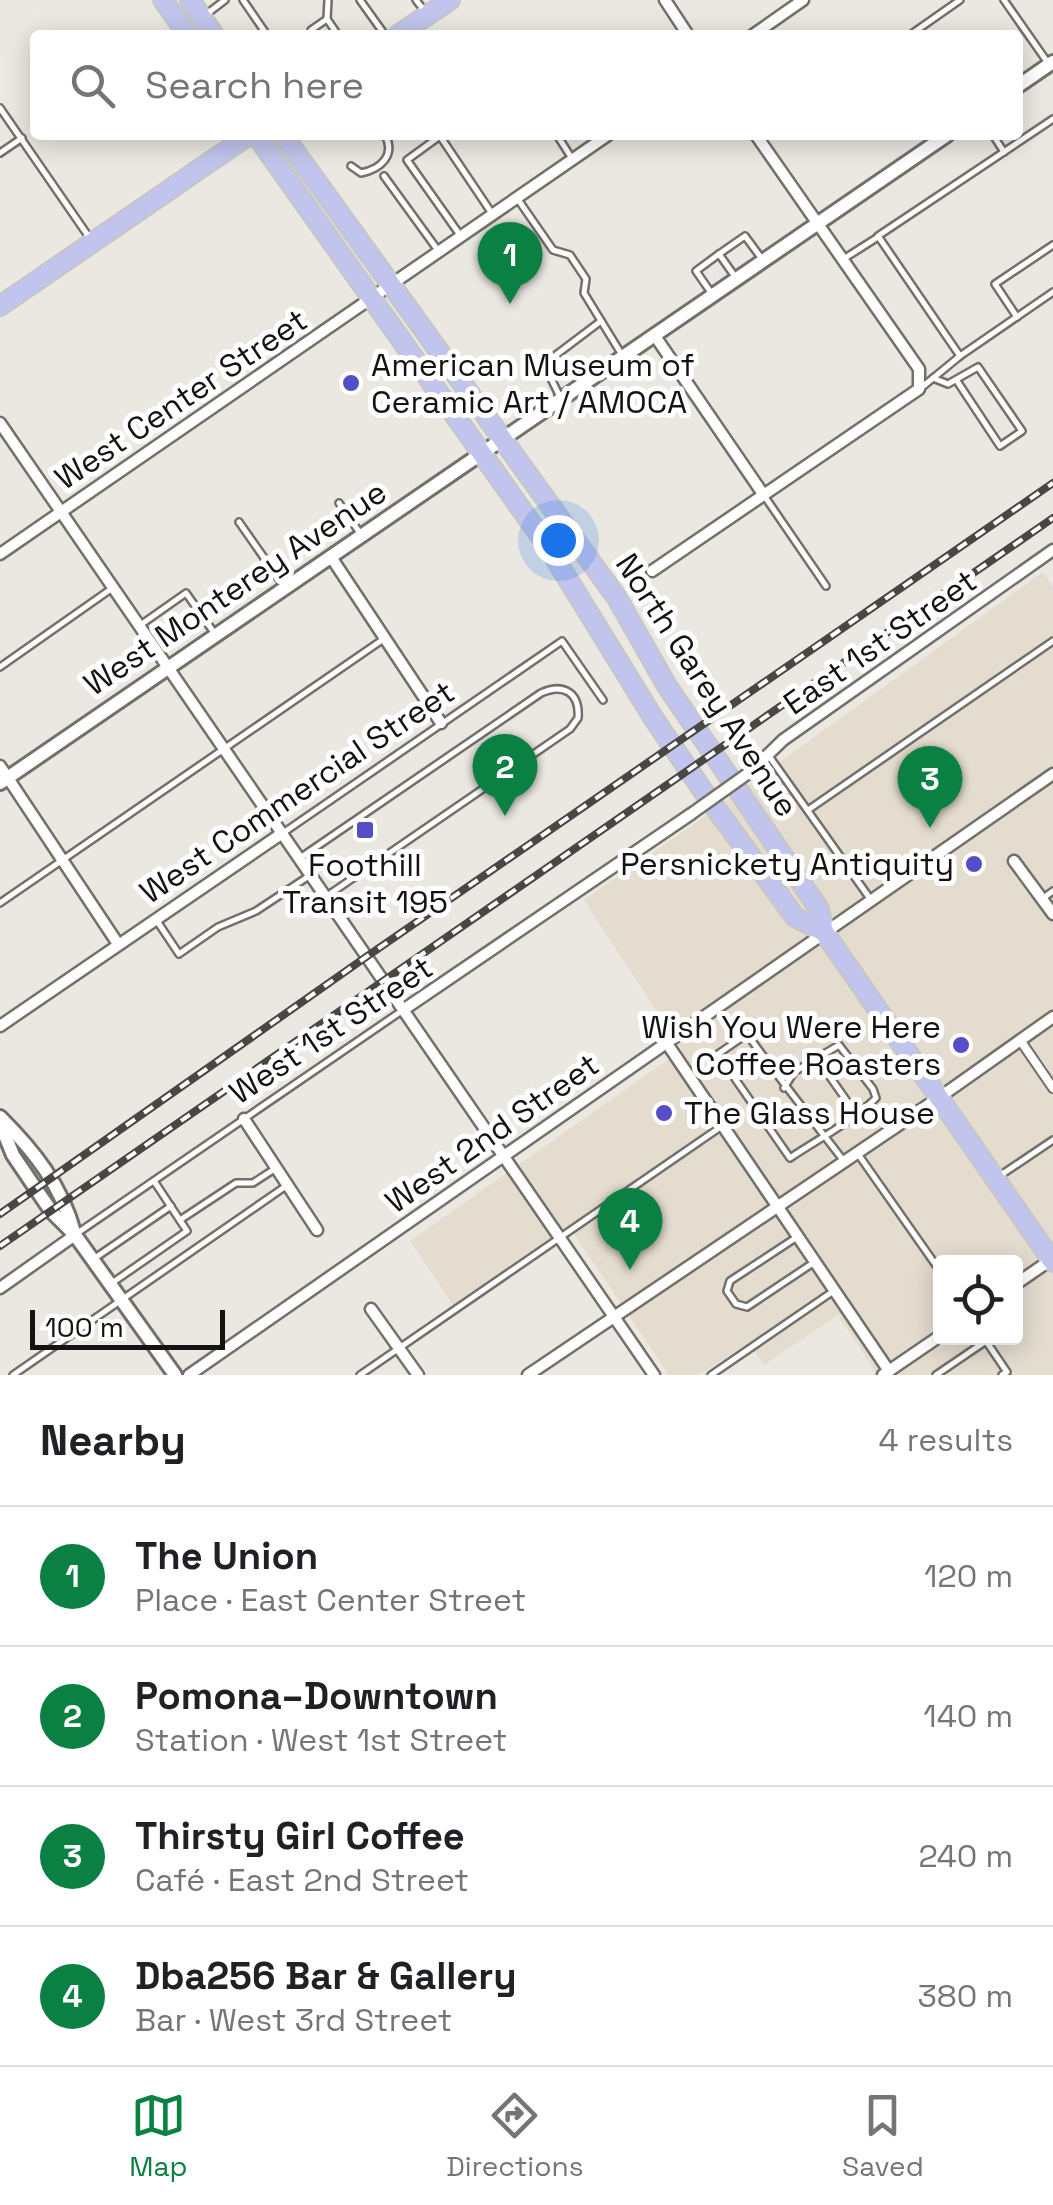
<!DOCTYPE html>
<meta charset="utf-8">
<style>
:root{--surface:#fff;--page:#f2f2f2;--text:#202124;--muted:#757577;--line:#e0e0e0;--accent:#0b8043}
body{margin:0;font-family:"Space Grotesk",sans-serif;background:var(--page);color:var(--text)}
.controls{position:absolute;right:30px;bottom:30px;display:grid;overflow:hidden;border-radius:10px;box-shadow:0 5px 25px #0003}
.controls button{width:90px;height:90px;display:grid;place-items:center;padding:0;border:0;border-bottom:2px solid var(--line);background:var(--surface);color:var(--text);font:50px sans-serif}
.scale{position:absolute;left:30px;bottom:25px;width:195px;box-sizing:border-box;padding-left:10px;border:5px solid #141311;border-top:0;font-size:28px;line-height:35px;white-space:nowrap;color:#141311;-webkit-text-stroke:8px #fff;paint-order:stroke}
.you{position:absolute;left:558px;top:540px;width:35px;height:35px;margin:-25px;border:8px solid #fff;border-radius:50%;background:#1a73e8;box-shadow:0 0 0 15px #1a73e833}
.badge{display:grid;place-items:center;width:65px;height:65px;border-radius:50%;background:var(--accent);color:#fff;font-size:32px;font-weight:700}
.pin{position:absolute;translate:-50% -82px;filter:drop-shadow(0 2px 5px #0008)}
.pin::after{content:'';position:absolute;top:52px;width:35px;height:30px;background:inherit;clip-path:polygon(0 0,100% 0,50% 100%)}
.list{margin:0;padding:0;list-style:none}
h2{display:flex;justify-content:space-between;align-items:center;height:130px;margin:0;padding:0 40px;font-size:42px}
h2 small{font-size:32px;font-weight:400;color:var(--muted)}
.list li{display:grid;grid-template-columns:65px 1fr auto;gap:30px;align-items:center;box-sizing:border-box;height:140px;padding:0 40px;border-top:2px solid var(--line)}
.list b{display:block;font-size:38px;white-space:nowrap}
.list p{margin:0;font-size:32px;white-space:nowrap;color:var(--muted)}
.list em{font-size:32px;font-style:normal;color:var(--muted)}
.icon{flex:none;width:55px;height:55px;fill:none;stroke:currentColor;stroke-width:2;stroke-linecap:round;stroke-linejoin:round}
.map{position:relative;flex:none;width:1053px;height:1375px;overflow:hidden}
.search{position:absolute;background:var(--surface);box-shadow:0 5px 25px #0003;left:30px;right:30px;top:30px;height:110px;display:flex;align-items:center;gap:25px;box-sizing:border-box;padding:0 35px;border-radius:10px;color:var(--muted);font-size:38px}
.sheet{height:690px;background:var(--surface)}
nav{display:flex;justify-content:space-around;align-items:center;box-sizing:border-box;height:140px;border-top:2px solid var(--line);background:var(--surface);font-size:28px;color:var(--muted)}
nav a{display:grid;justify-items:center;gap:5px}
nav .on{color:var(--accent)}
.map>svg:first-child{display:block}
.built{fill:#e4dccf;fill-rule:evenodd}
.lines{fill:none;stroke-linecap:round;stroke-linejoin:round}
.service-casing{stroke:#73706a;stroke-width:10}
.pedestrian-casing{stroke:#73706a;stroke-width:12}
.minor-casing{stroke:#73706a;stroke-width:15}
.tertiary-casing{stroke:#73706a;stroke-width:18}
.primary-casing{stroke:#c7c6c6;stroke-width:22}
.service{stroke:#fff;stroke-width:5}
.pedestrian{stroke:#fff;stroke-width:8}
.minor{stroke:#fff;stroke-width:10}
.tertiary{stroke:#fff;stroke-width:12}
.primary{stroke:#c1c4ec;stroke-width:18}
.rail-casing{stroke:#494744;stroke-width:8}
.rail{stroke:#fff;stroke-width:4;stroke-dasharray:11;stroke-linecap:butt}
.minor-bridge-casing{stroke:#73706a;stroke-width:15;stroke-linecap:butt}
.minor-bridge{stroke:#fff;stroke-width:10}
.poi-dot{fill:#554ec6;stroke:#fff;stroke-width:4}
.labels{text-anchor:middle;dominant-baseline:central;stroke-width:10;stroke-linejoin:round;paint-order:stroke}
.poi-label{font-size:32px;fill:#141311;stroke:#fff;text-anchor:start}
.street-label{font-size:32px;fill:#141311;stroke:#fff}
</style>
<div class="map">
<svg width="1053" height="1375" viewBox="0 0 1053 1375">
<rect width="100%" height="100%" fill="#ebe8e1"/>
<path class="built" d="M1043 572 1053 587V1375H877L838 1315 764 1365 748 1343 699 1375H669L568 1225 453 1305 410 1241 682 1050 584 900 697 822ZM940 1262H1016V1338H940Z"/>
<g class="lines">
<defs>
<g id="service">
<path d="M243 0 267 35"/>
<path d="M360 0 385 35"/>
<path d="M416 0 426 13"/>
<path d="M1004 0 1048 63"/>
<path d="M204 16 225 0"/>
<path d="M327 19 328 0"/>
<path d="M311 30 327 19 338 35"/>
<path d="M910 35 960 0"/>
<path d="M0 108 91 240"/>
<path d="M557 135 571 157"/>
<path d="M993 135 1004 152"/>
<path d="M0 153 22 138"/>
<path d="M351 166 361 173C381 169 396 155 385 135"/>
<path d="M384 176 437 249"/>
<path d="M517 198 553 250 570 255 586 279 584 293 622 355"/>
<path d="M460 235 407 160 440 136 491 212"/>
<path d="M845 258 878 237"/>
<path d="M736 278 719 254 745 236 762 259"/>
<path d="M712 294 696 271 719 254"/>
<path d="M1017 317 995 284 1053 245"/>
<path d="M960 356 878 236 1053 119"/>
<path d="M933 378 948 384 978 367 1022 431 1000 446 957 381"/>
<path d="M921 388 960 356 1053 292"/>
<path d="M561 399 544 364 601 321"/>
<path d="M763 494 826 586"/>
<path d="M339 503 360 533"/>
<path d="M239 522 283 585"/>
<path d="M139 626 186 593 215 634"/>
<path d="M0 667 111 589"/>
<path d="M769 756 871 900"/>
<path d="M808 810 1053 641"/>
<path d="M283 833 562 641 603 700"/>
<path d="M300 858 541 693C563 683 580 692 578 718L570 729 324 898"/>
<path d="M1042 899 1053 891"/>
<path d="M0 903 385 638"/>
<path d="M157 921 179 954 218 927 256 911 309 876"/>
<path d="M816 1057 856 1114"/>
<path d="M784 1088 794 1072 839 1045 873 1089 876 1098C852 1122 818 1139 790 1158L718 1054 747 1034C778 1077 811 1118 843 1160"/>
<path d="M858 1154 940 1271"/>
<path d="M998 1177 1053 1140"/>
<path d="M180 1220 236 1183H253L276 1168"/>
<path d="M76 1234 403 1010"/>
<path d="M797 1237 730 1281 727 1291 736 1304 747 1307 813 1263"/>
<path d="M95 1258 171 1206"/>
<path d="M112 1283 187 1231 154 1181"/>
<path d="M13 1375 286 1186"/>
<path d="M360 1375 722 1126"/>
<path d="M711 1375 832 1292"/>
<path d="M936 1375 986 1341 1007 1372 1002 1375"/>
</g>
<path id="pedestrian" d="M1020 1040 1053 1088"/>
<g id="minor">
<path d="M665 0 688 35"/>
<path d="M753 35 803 0"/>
<path d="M655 336 763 494"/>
<path d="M0 423 654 1375"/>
<path d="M0 554 608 135"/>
<path d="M331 557 441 723"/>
<path d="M652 571 919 389V369L756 135"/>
<path d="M0 766 118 944"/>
<path d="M750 772 783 740 1053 550"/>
<path d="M1014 861 1053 914"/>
<path d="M403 1010 691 814"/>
<path d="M0 1026 281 834"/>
<path d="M666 1042 889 1371"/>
<path d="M244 1119 317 1230"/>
<path d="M1016 1284 1052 1259"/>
<path d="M0 1288 75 1235"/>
<path d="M371 1309 418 1375"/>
<path d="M189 1375 1053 774"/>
<path d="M528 1375 940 1097 1053 1017"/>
<path d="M883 1375 940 1336"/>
</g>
<g id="tertiary">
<path d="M1018 86 1053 62"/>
<path d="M0 783 947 135"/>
<path d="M0 1117C35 1152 61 1185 74 1232"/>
<path d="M0 1123 13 1155 36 1189 51 1211 75 1235 175 1375"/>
</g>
<g id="primary">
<path d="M163 0 188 35"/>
<path d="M190 0 214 35"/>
<path d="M398 35 450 0"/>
<path d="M256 135 548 547 654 719 701 788 795 917 824 932 1053 1262"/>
<path d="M283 135 617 598 667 686 819 909 824 932"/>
<path d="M0 306 249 135"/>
</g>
</defs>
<use href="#service" class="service-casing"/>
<use href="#pedestrian" class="pedestrian-casing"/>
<use href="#minor" class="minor-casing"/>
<use href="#tertiary" class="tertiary-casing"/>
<use href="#primary" class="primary-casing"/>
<use href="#service" class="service"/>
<use href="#pedestrian" class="pedestrian"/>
<use href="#minor" class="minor"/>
<use href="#tertiary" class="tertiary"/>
<use href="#primary" class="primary"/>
<defs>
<g id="rail">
<path d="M0 1214 366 957 1053 483"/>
<path d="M0 1246 1053 518"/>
</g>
</defs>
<use href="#rail" class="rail-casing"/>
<use href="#rail" class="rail"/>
<defs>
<path id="minor-bridge" d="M691 814 750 772"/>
</defs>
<use href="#minor-bridge" class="minor-bridge-casing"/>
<use href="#minor-bridge" class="minor-bridge"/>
</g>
<g class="poi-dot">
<circle cx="351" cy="383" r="10"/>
<rect x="355" y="820" width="20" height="20" rx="5"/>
<circle cx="974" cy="864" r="10"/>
<circle cx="961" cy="1045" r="10"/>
<circle cx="664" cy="1113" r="10"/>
</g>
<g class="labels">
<g class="poi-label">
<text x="371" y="365">American Museum of<tspan x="371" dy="37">Ceramic Art / AMOCA</tspan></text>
<text x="954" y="864" text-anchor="end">Persnickety Antiquity</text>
<text x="365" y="865" text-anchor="middle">Foothill<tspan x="365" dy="37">Transit 195</tspan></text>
<text x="941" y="1027" text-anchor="end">Wish You Were Here<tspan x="941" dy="37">Coffee Roasters</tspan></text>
<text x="684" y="1113">The Glass House</text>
</g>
<g class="street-label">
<text transform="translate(181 399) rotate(-34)">West Center Street</text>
<text transform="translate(235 588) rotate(-34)">West Monterey Avenue</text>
<text transform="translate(880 642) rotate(-35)">East 1st Street</text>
<text transform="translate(707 685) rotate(57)">North Garey Avenue</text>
<text transform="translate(297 792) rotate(-34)">West Commercial Street</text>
<text transform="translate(331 1030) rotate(-34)">West 1st Street</text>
<text transform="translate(492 1133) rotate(-35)">West 2nd Street</text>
</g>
</g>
</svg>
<div class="controls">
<button><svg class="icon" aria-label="locate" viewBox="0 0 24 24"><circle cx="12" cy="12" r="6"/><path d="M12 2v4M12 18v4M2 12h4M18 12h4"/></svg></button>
</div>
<div class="scale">100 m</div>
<div class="you"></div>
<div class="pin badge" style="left:510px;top:304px">1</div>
<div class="pin badge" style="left:505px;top:816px">2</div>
<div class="pin badge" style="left:930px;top:828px">3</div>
<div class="pin badge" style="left:630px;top:1270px">4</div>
<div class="search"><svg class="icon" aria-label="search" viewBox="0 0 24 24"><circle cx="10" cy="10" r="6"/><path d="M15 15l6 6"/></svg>Search here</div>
</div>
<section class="sheet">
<h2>Nearby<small>4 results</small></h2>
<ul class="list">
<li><span class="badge">1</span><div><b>The Union</b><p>Place · East Center Street</p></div><em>120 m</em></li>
<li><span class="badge">2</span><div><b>Pomona–Downtown</b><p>Station · West 1st Street</p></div><em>140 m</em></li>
<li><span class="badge">3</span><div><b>Thirsty Girl Coffee</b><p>Café · East 2nd Street</p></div><em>240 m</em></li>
<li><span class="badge">4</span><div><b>Dba256 Bar &amp; Gallery</b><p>Bar · West 3rd Street</p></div><em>380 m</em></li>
</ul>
</section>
<nav>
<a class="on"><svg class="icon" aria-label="map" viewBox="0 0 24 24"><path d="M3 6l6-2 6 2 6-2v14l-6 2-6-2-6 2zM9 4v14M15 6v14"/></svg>Map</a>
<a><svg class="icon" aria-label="directions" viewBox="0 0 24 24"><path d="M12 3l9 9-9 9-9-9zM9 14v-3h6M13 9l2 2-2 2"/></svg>Directions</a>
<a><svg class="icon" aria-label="saved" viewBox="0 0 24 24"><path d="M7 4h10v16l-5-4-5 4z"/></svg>Saved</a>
</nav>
